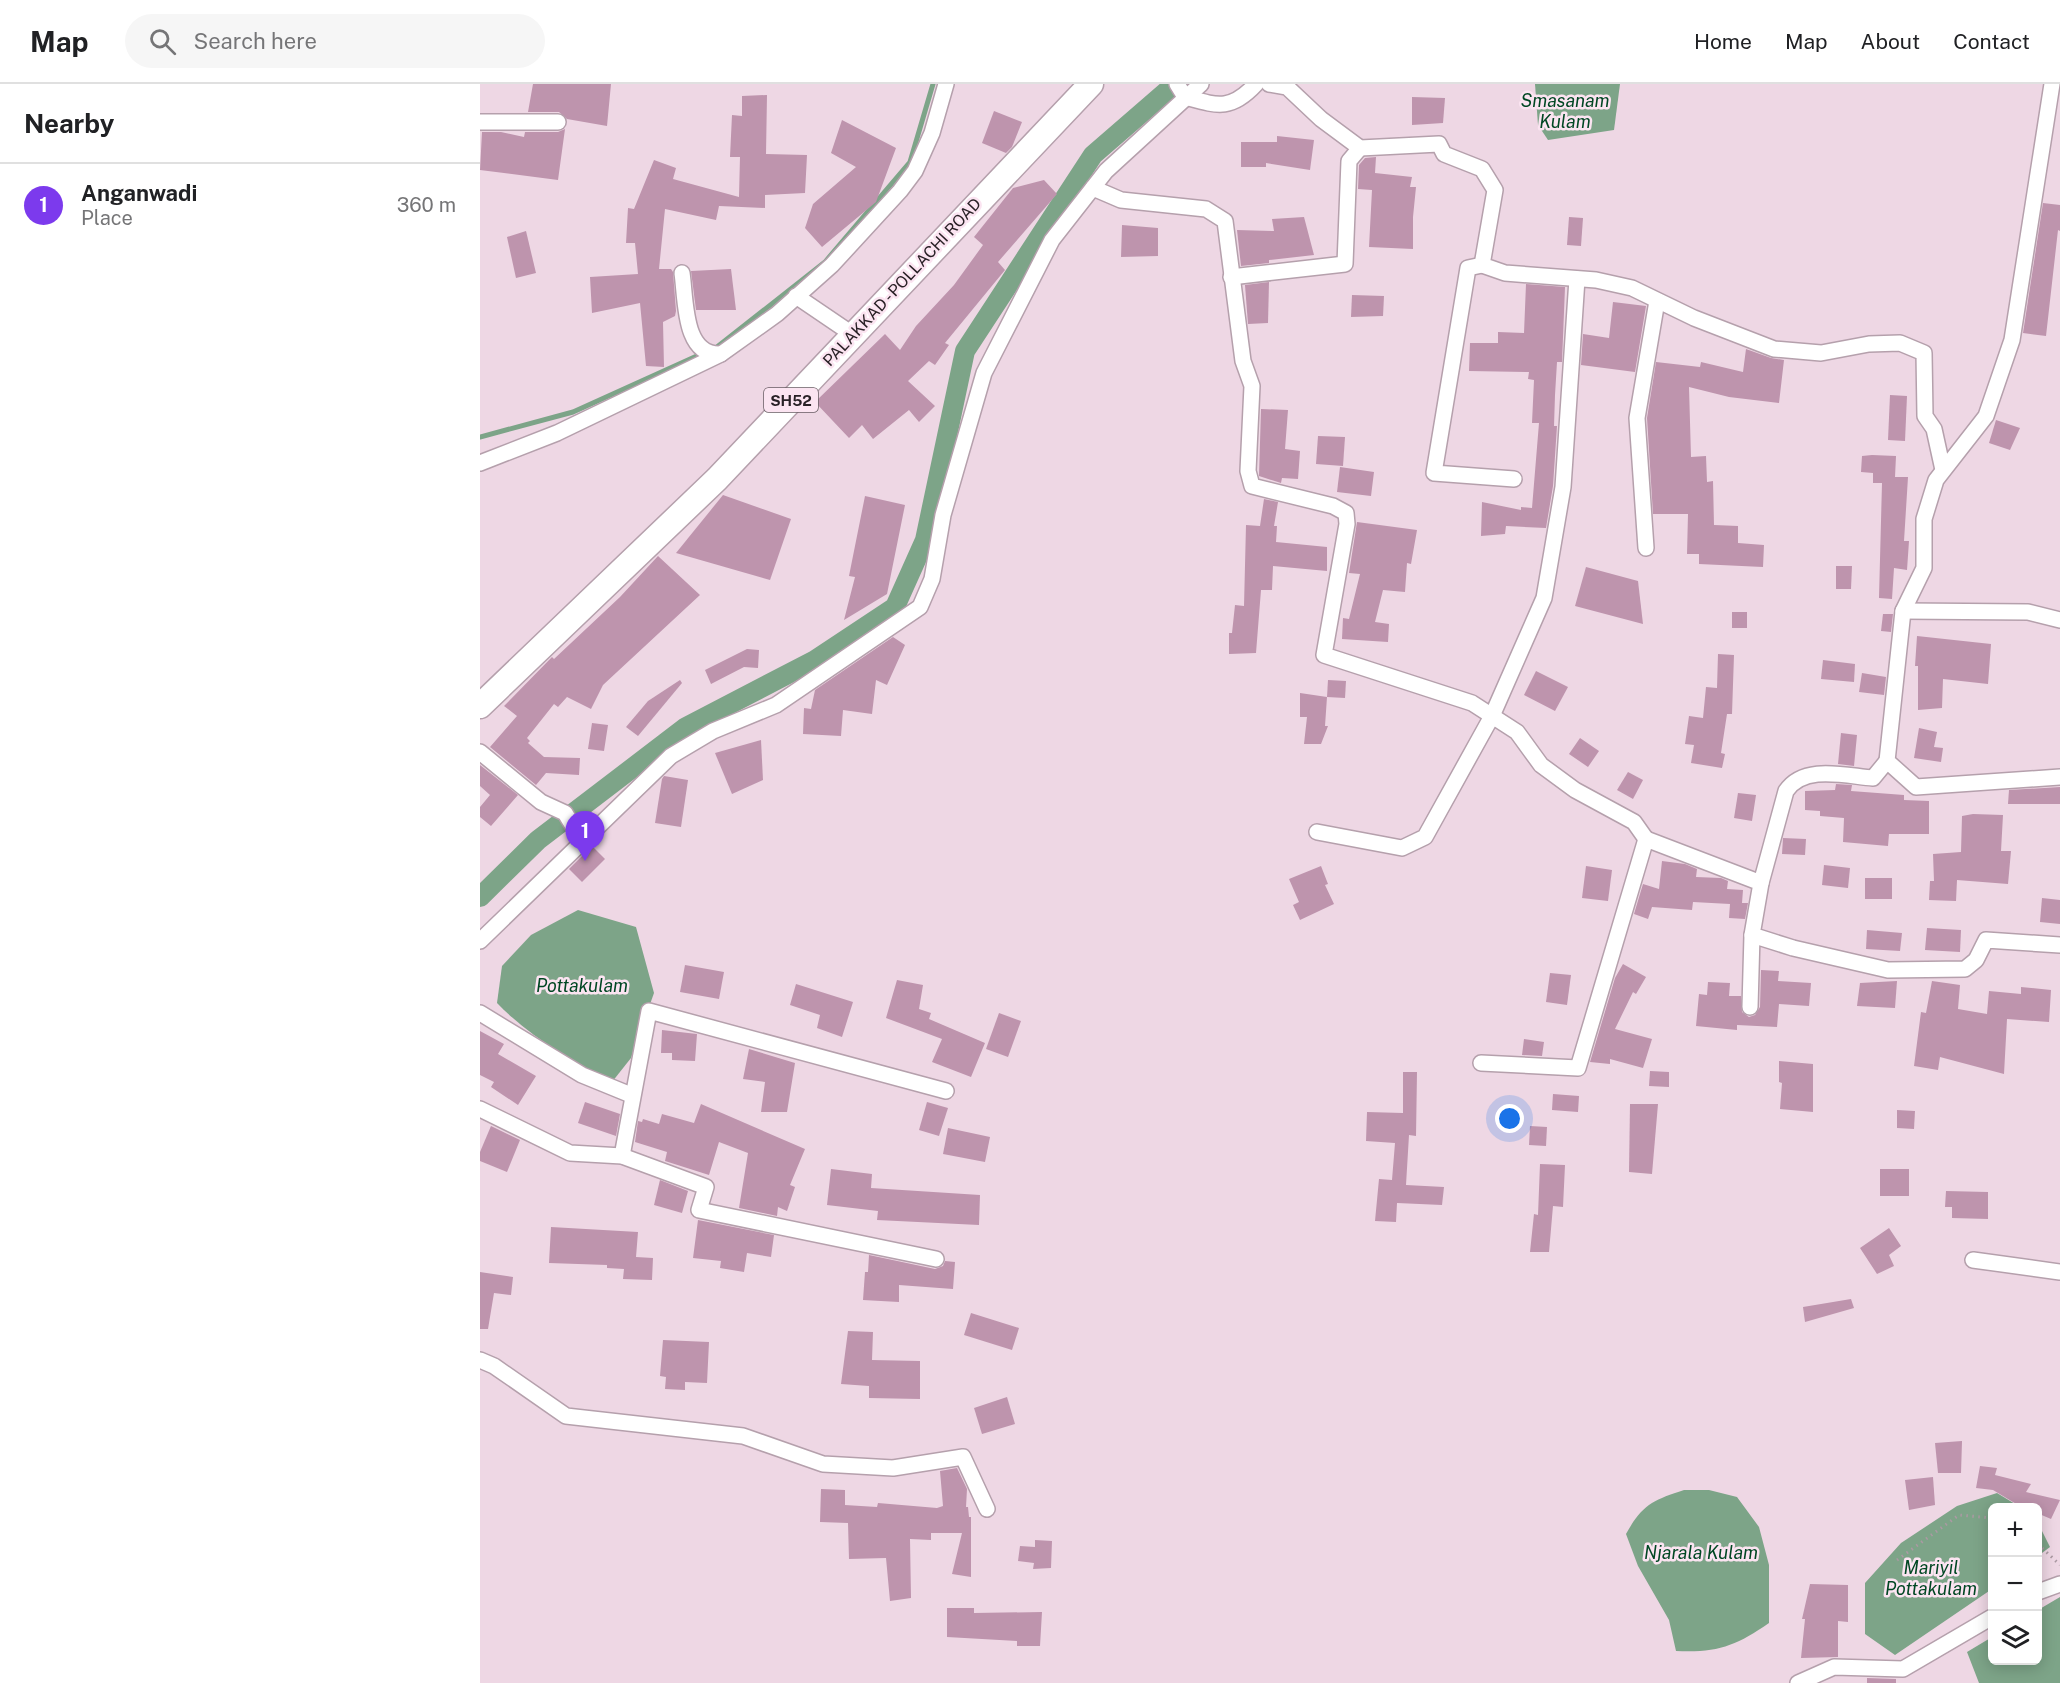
<!DOCTYPE html>
<meta charset="utf-8">
<style>
:root{--surface:#fff;--page:#f6f6f6;--text:#202124;--muted:#757577;--line:#e0e0e0;--accent:#7c3aed}
body{margin:0;font-family:"Public Sans",sans-serif;background:var(--page);color:var(--text)}
.controls{position:absolute;right:18px;bottom:18px;display:grid;overflow:hidden;border-radius:9px;box-shadow:0 3px 15px #0003}
.controls button{width:54px;height:54px;display:grid;place-items:center;padding:0;border:0;border-bottom:2px solid var(--line);background:var(--surface);color:var(--text);font:30px sans-serif}
.you{position:absolute;left:1030px;top:1035px;width:21px;height:21px;margin:-15px;border:4px solid #fff;border-radius:50%;background:#1a73e8;box-shadow:0 0 0 9px #1a73e833}
.badge{display:grid;place-items:center;width:39px;height:39px;border-radius:50%;background:var(--accent);color:#fff;font-size:20px;font-weight:700}
.pin{position:absolute;translate:-50% -50px;filter:drop-shadow(0 2px 3px #0008)}
.pin::after{content:'';position:absolute;top:32px;width:21px;height:18px;background:inherit;clip-path:polygon(0 0,100% 0,50% 100%)}
.list{margin:0;padding:0;list-style:none}
h2{display:flex;justify-content:space-between;align-items:center;height:78px;margin:0;padding:0 24px;font-size:26px}
h2 small{font-size:20px;font-weight:400;color:var(--muted)}
.list li{display:grid;grid-template-columns:39px 1fr auto;gap:18px;align-items:center;box-sizing:border-box;height:84px;padding:0 24px;border-top:2px solid var(--line)}
.list b{display:block;font-size:22px;white-space:nowrap}
.list p{margin:0;font-size:20px;white-space:nowrap;color:var(--muted)}
.list em{font-size:20px;font-style:normal;color:var(--muted)}
.icon{flex:none;width:33px;height:33px;fill:none;stroke:currentColor;stroke-width:2;stroke-linecap:round;stroke-linejoin:round}
.map{position:relative;flex:none;width:1580px;height:1599px;overflow:hidden}
header{display:flex;align-items:center;gap:36px;box-sizing:border-box;height:84px;padding:0 30px;background:var(--surface);border-bottom:2px solid var(--line)}
header strong{font-size:28px}
nav{display:flex;gap:33px;margin-inline-start:auto;font-size:21px}
.search{width:420px;height:54px;background:var(--page);display:flex;align-items:center;gap:15px;box-sizing:border-box;padding:0 21px;border-radius:33px;color:var(--muted);font-size:22px}
main{display:flex}
aside{flex:1;background:var(--surface)}
.map>svg:first-child{display:block}
.water{fill:#7da488}
.lines{fill:none;stroke-linecap:round;stroke-linejoin:round}
.stream{stroke:#7da488;stroke-width:5}
.canal{stroke:#7da488;stroke-width:20}
.building{fill:#be94ad}
.minor-casing{stroke:#b5a0ac;stroke-width:18}
.primary-casing{stroke:#b5a0ac;stroke-width:27}
.path{stroke:#ab99a3;stroke-width:3;stroke-dasharray:1.5 4.5;stroke-linecap:butt}
.minor{stroke:#fff;stroke-width:15}
.primary{stroke:#fff;stroke-width:24}
.labels{text-anchor:middle;dominant-baseline:central;stroke-width:5;stroke-linejoin:round;paint-order:stroke}
.shield{fill:#fbe4f1;stroke:#685c63;stroke-width:1.5}
.shield-label{font-size:15px;font-weight:bold;fill:#292126}
.street-label{font-size:16px;fill:#292126;stroke:#fbe4f1}
.water-label{font-size:18px;font-style:italic;fill:#004723;stroke:#fbe4f1}
</style>
<header>
<strong>Map</strong>
<div class="search"><svg class="icon" aria-label="search" viewBox="0 0 24 24"><circle cx="10" cy="10" r="6"/><path d="M15 15l6 6"/></svg>Search here</div>
<nav><a>Home</a><a>Map</a><a>About</a><a>Contact</a></nav>
</header>
<main>
<aside>
<h2>Nearby<small></small></h2>
<ul class="list">
<li><span class="badge">1</span><div><b>Anganwadi</b><p>Place</p></div><em>360 m</em></li>
</ul>
</aside>
<div class="map">
<svg width="1580" height="1599" viewBox="0 0 1580 1599">
<rect width="100%" height="100%" fill="#eed7e4"/>
<g class="water">
<path d="M1055 0H1140L1134 46 1068 56 1058 41Z"/>
<path d="M98 826 156 843 174 909 151 974 132 998C90 976 50 953 17 919L22 882 51 851Z"/>
<path d="M1204 1406H1229L1257 1413 1279 1443 1289 1481V1539C1256 1562 1237 1569 1196 1567L1189 1536 1158 1482 1146 1450C1162 1421 1173 1416 1204 1406Z"/>
<path d="M1517 1409 1540 1423 1512 1424V1505L1415 1571 1385 1550V1499L1421 1459 1477 1422Z"/>
<path d="M1558 1439 1570 1463 1558 1472Z"/>
<path d="M1580 1513V1599H1499L1487 1568 1512 1553V1576H1558V1526Z"/>
</g>
<g class="lines">
<g class="stream">
<path d="M237 263 345 178 430 78 453 0"/>
<path d="M0 353 93 328 219 271"/>
</g>
<path class="canal" d="M0 813 58 756 206 643 335 576 415 523 445 456 485 267 613 71 695 0"/>
</g>
<g class="building">
<path d="M53 0H131L127 42 87 35 79 28H48Z"/>
<path d="M287 11 286 70 327 71 325 109 285 111V124L239 122 236 136 185 125 179 185H191L193 188 196 227 195 232 183 238 184 283 166 282 160 219 112 229 110 193 158 190 155 159H146L148 124 154 125 174 76 196 84 193 95 259 113 260 73H250L252 31 262 32V12Z"/>
<path d="M932 13 965 14 963 39 932 41Z"/>
<path d="M514 27 542 38 532 63 526 69 502 59Z"/>
<path d="M362 36 416 64 396 118 342 163 325 144 333 120 376 83 351 69Z"/>
<path d="M85 45 78 96 0 86 2 48H21L44 53 45 48H78Z"/>
<path d="M797 52 834 56 830 86 786 79V83H761V58H797Z"/>
<path d="M896 73 895 89 932 93 930 103H936L933 133V165L889 163 892 106 878 105 879 81 885 74Z"/>
<path d="M564 96 577 110 518 178 525 186 465 259 469 261 455 281 449 277 428 297 455 322 439 338 429 326 393 355 382 341 369 354 335 318 405 250 420 266 436 242 474 201 503 161 494 153 533 104Z"/>
<path d="M1563 119 1580 121V147L1578 146 1566 252 1543 249Z"/>
<path d="M824 133 834 171 789 176V179L761 182 757 146 794 147 792 135Z"/>
<path d="M1089 133 1103 134 1101 162 1087 161Z"/>
<path d="M642 141 678 144V172L641 173Z"/>
<path d="M46 147 56 189 36 194 27 153Z"/>
<path d="M251 185 256 226H216L211 187Z"/>
<path d="M789 198 788 239 768 240 765 201Z"/>
<path d="M1046 200 1085 203 1082 278H1077L1075 311 1074 342H1077L1073 402 1066 444 1026 442 1025 450 1001 452 1002 418 1041 426V423L1052 424 1059 339H1052L1054 296 1048 295 1049 288 989 287 990 259H1018V248L1044 249Z"/>
<path d="M872 211 904 212 903 232 871 233Z"/>
<path d="M1133 218 1166 222 1155 288 1101 281 1103 250 1129 254Z"/>
<path d="M1266 265 1291 274 1304 276 1299 319 1249 313 1209 303 1211 373 1226 372 1227 398 1233 397 1234 441 1258 442V459L1284 461 1283 483 1219 480V470H1207L1208 430H1173L1167 334 1176 278 1220 283 1221 278 1263 288Z"/>
<path d="M1410 311 1427 312 1425 357 1408 356Z"/>
<path d="M781 325 808 326 805 365 820 367 818 395 802 394 801 399 779 392Z"/>
<path d="M1516 336 1540 344 1530 366 1509 359Z"/>
<path d="M838 352 865 353 863 382 836 380Z"/>
<path d="M1392 371 1416 372 1415 393H1428L1424 457H1429L1427 486 1414 484 1412 515 1399 514 1402 399H1393V389L1381 388 1382 372Z"/>
<path d="M860 383 894 388 891 412 857 408Z"/>
<path d="M243 411 311 435 290 496 196 469Z"/>
<path d="M385 412 425 421 407 510 364 536 375 493 369 492Z"/>
<path d="M784 415 798 418 794 442H797L796 458 847 463V487L793 482 792 506H781L776 569 749 570V549H752L755 521 764 522 766 441 780 442Z"/>
<path d="M877 438 937 446 931 480 927 479 925 508 903 506 895 538 909 540 908 558 862 555 863 534 869 535 880 490 869 489Z"/>
<path d="M178 472 220 511 123 601 111 625 87 613 78 623 74 620 47 654 50 657 48 659 64 673 100 674 99 691 66 689 56 701 10 663 37 632 24 622 72 573 74 575 140 513Z"/>
<path d="M1356 482H1372L1371 505H1356Z"/>
<path d="M1106 483 1158 497 1163 540 1095 522Z"/>
<rect x="1252" y="528" width="15" height="16"/>
<path d="M1403 530H1413L1411 548 1401 547Z"/>
<path d="M1437 552 1511 560 1508 600 1463 595 1462 624 1438 626V582H1435Z"/>
<path d="M413 553 425 561 407 601 396 596 392 630 363 626 361 652 323 650 324 624 331 625 335 606Z"/>
<path d="M267 565 279 566 278 584 264 583 231 600 225 586Z"/>
<path d="M1238 570 1254 571 1252 630H1247L1241 669 1245 670 1242 684 1211 679 1214 661 1205 660 1209 632 1223 634 1226 603 1237 604Z"/>
<path d="M1343 576 1375 580 1374 598 1341 595Z"/>
<path d="M1056 587 1088 603 1075 627 1044 611Z"/>
<path d="M1382 589 1406 593 1404 611 1379 608Z"/>
<path d="M200 596 202 599 158 652 146 643 168 617Z"/>
<path d="M848 596 866 597 865 614 847 613Z"/>
<path d="M820 609 847 613 845 642H848L841 660H824L827 633H820Z"/>
<path d="M112 639 128 641 124 667 108 665Z"/>
<path d="M1439 644 1457 648 1454 663 1463 664 1461 678 1434 674Z"/>
<path d="M1361 649 1377 651 1374 682 1358 680Z"/>
<path d="M1100 654 1119 667 1108 683 1089 670Z"/>
<path d="M281 656 283 696 252 710 235 669Z"/>
<path d="M0 681 38 711 11 742 0 733V723L10 711 0 702Z"/>
<path d="M1148 688 1163 696 1153 715 1137 706Z"/>
<path d="M184 692 208 696 201 743 175 739 182 695Z"/>
<path d="M1356 700 1372 701 1371 707 1424 711V716L1449 717V750H1409L1408 762 1363 758 1364 734 1340 732V727L1325 726V707L1355 706Z"/>
<path d="M1580 703V720H1528L1529 706Z"/>
<path d="M1258 709 1276 711 1272 737 1254 734Z"/>
<path d="M1493 730 1523 731 1521 767H1531L1528 800 1477 796 1476 817 1449 816 1450 797H1454L1453 770 1481 768 1482 732Z"/>
<path d="M1303 754 1326 755 1325 771 1302 770Z"/>
<path d="M112 762 125 775 102 798 89 785Z"/>
<path d="M1182 777 1205 780 1217 785 1216 793 1241 794 1248 797 1247 805 1263 806 1262 819H1268L1265 835 1249 834 1250 820 1213 818 1212 826 1172 823 1168 835 1154 830 1163 800 1179 805Z"/>
<path d="M1344 781 1370 784 1368 804 1342 801Z"/>
<path d="M841 782 848 800 845 801 854 820 820 836 813 821 819 818 809 795Z"/>
<path d="M1106 782 1132 786 1128 817 1102 814Z"/>
<rect x="1385" y="794" width="27" height="21"/>
<path d="M1562 814 1580 816V840L1560 838Z"/>
<path d="M1447 844 1481 846 1480 868 1445 866Z"/>
<path d="M1387 846 1422 849 1420 867 1386 865Z"/>
<path d="M1143 880 1166 893 1156 910 1153 908 1135 945 1172 955 1163 984 1130 975V980L1110 978 1135 894Z"/>
<path d="M205 881 244 888 239 915 200 908Z"/>
<path d="M1281 886 1299 887 1298 897 1331 899 1329 922 1299 920 1297 943 1257 941V946L1216 942 1219 910 1227 911 1228 898 1250 899 1249 912H1261L1262 928 1269 933 1275 931 1280 923Z"/>
<path d="M1070 889 1091 891 1087 921 1066 918Z"/>
<path d="M417 896 443 901 439 925 451 929 449 935 505 959 491 993 452 978 462 955 406 934Z"/>
<path d="M1417 897 1415 924 1377 922 1380 899Z"/>
<path d="M1452 897 1480 901 1478 925 1507 930 1509 907 1541 910V903L1571 906 1569 938 1527 935 1524 990 1460 973 1458 986 1434 982 1441 928 1446 929Z"/>
<path d="M316 900 373 918 362 953 337 944 340 931 310 921Z"/>
<path d="M519 929 541 937 528 973 506 965Z"/>
<path d="M182 946 217 950 215 977 192 976V969H181Z"/>
<path d="M0 947 24 960 18 970 56 992 38 1021 11 1003 14 998 0 991Z"/>
<path d="M1044 955 1064 958 1062 972 1042 971Z"/>
<path d="M269 965 315 979 307 1028H281L285 998 263 995Z"/>
<path d="M1299 977 1333 980V1028L1300 1025 1302 999 1299 998Z"/>
<path d="M1170 987 1189 988V1003L1169 1002Z"/>
<path d="M923 988H937L936 1052 929 1051 926 1101 964 1103 962 1121 917 1119 916 1138 895 1137 899 1095 912 1096 915 1059 886 1057 887 1028 923 1029Z"/>
<path d="M1073 1010 1099 1012 1098 1028 1072 1026Z"/>
<path d="M105 1018 140 1030 136 1052 98 1039Z"/>
<path d="M447 1018 468 1024 459 1052 439 1046Z"/>
<path d="M221 1020 325 1065 310 1101 315 1103 307 1127 298 1123 297 1132 259 1124 268 1069 239 1058 229 1091 185 1077 187 1068 155 1058 158 1037 162 1038 163 1035 179 1040 182 1030 214 1039Z"/>
<path d="M1150 1020H1178L1172 1090 1149 1088Z"/>
<path d="M1417 1026 1435 1027 1434 1045 1417 1044Z"/>
<path d="M11 1042 40 1056 27 1088 0 1077V1068Z"/>
<path d="M1050 1042 1067 1043 1066 1062 1049 1061Z"/>
<path d="M468 1044 510 1053 505 1078 463 1070Z"/>
<path d="M1060 1080 1085 1081 1083 1123 1073 1122 1069 1168H1050L1054 1130 1058 1131Z"/>
<path d="M351 1085 392 1090 391 1104 500 1111 499 1141 397 1136 398 1127 347 1121Z"/>
<rect x="1400" y="1085" width="29" height="27"/>
<path d="M180 1096 208 1107 202 1129 174 1121Z"/>
<path d="M1466 1107 1508 1108V1135L1472 1134V1123H1465Z"/>
<path d="M218 1136 294 1151 291 1173 267 1169 264 1188 240 1184 241 1177 213 1174Z"/>
<path d="M71 1143 158 1148 156 1173 173 1174 172 1196 143 1195 144 1185 127 1184V1181L69 1179Z"/>
<path d="M1409 1144 1421 1162 1409 1171 1414 1182 1397 1190 1380 1164Z"/>
<path d="M389 1171 455 1185 463 1182 465 1177 475 1178 473 1205 419 1201V1218L383 1216 385 1188H388Z"/>
<path d="M0 1188 33 1193 31 1211 14 1209 8 1245H0Z"/>
<path d="M1371 1215 1374 1224 1325 1238 1323 1223Z"/>
<path d="M491 1229 539 1244 532 1266 484 1251Z"/>
<path d="M368 1247 393 1248 392 1276 440 1277V1315L389 1314V1302L361 1300Z"/>
<path d="M183 1256 229 1258 227 1299 205 1298V1306L185 1305 186 1293 180 1292Z"/>
<path d="M527 1313 535 1340 502 1350 494 1324Z"/>
<path d="M1482 1357 1481 1389H1458L1455 1359Z"/>
<path d="M1500 1382 1517 1384 1515 1391 1551 1400 1546 1408 1580 1416 1571 1435 1557 1429V1424H1543L1513 1406 1496 1404Z"/>
<path d="M477 1384 487 1405 486 1423H488L489 1433H491V1493L472 1490 482 1449H451V1456L430 1455 431 1514 410 1517 406 1474 369 1475 368 1439 340 1438 341 1405 365 1406V1421L397 1423 398 1419 457 1424 463 1422 460 1387Z"/>
<path d="M1453 1393 1455 1421 1429 1426 1425 1396Z"/>
<path d="M555 1456 572 1457 571 1484 553 1485 554 1479 538 1477 540 1462 555 1463Z"/>
<path d="M1330 1500 1368 1501V1538L1358 1537V1573L1321 1574 1325 1535H1322Z"/>
<path d="M467 1524H494V1529L562 1528 560 1562H537V1557L467 1553Z"/>
<path d="M1387 1594 1416 1595V1599H1387Z"/>
</g>
<g class="lines">
<defs>
<g id="minor">
<path d="M697 0 705 13C738 22 751 27 776 0"/>
<path d="M789 0 807 3 841 35 880 64 959 60 964 70 1002 85 1015 106 1002 181 1025 189 1116 196 1152 204 1214 234 1294 265 1341 269 1389 260 1420 259 1444 269 1445 332 1454 345 1463 386"/>
<path d="M1572 0 1532 256 1506 332 1456 396 1444 435V484L1423 527 1407 677 1436 703 1580 693"/>
<path d="M0 38H78"/>
<path d="M613 104 641 116 726 125 745 137 763 277 772 302 768 387 772 402 853 422 866 429 867 440 844 571 992 619 1037 648 1061 681 1095 706 1154 738 1166 755"/>
<path d="M1002 181 988 184 954 389 1034 395"/>
<path d="M202 189C206 215 203 273 241 270"/>
<path d="M751 193 865 180 869 77 880 64"/>
<path d="M316 212 372 250"/>
<path d="M0 379 77 349 241 270 297 230 352 181 420 107 435 87 452 49 466 0"/>
<path d="M1166 464 1157 334 1177 217"/>
<path d="M1423 527 1548 528 1580 536"/>
<path d="M0 668 61 718 85 729 102 757"/>
<path d="M837 748 922 764 945 753 1012 632 1064 514 1083 403 1097 195"/>
<path d="M1281 799 1306 707C1324 680 1366 692 1393 694L1407 677"/>
<path d="M0 857 191 672 233 647 296 621 440 523 452 495 463 431 504 289 572 156 626 87 721 0"/>
<path d="M1270 923 1272 851"/>
<path d="M0 929 102 991 151 1011"/>
<path d="M1001 979 1098 984 1166 755 1281 799 1272 851 1313 864 1408 886 1485 885 1496 876 1506 856 1580 861"/>
<path d="M0 1025 90 1069 142 1072 226 1103 219 1126 456 1175"/>
<path d="M142 1072 169 927 466 1007"/>
<path d="M1493 1176 1580 1188"/>
<path d="M0 1276 14 1282 86 1332 263 1352 343 1380 413 1384 483 1373 507 1425"/>
<path d="M1558 1508 1580 1500"/>
<path d="M1318 1599 1354 1583 1423 1585 1512 1533"/>
</g>
<path id="primary" d="M0 622 237 395 611 0"/>
</defs>
<use href="#minor" class="minor-casing"/>
<use href="#primary" class="primary-casing"/>
<g class="path">
<path d="M1558 1460 1580 1481"/>
<path d="M1417 1476 1479 1431 1512 1434"/>
</g>
<use href="#minor" class="minor"/>
<use href="#primary" class="primary"/>
</g>
<g class="labels">
<rect class="shield" x="284" y="304" width="54" height="24" rx="4.5"/>
<g class="shield-label">
<text x="311" y="316">SH52</text>
</g>
<g class="street-label">
<text transform="translate(422 198) rotate(-47)">PALAKKAD - POLLACHI ROAD</text>
</g>
<g class="water-label">
<text x="1085" y="16">Smasanam<tspan x="1085" dy="21">Kulam</tspan></text>
<text x="102" y="901">Pottakulam</text>
<text x="1221" y="1468">Njarala Kulam</text>
<text x="1451" y="1483">Mariyil<tspan x="1451" dy="21">Pottakulam</tspan></text>
</g>
</g>
</svg>
<div class="controls">
<button>+</button>
<button>−</button>
<button><svg class="icon" aria-label="layers" viewBox="0 0 24 24"><path d="M12 4l9 5-9 5-9-5zM3 14l9 5 9-5"/></svg></button>
</div>
<div class="you"></div>
<div class="pin badge" style="left:105px;top:777px">1</div>
</div>
</main>
